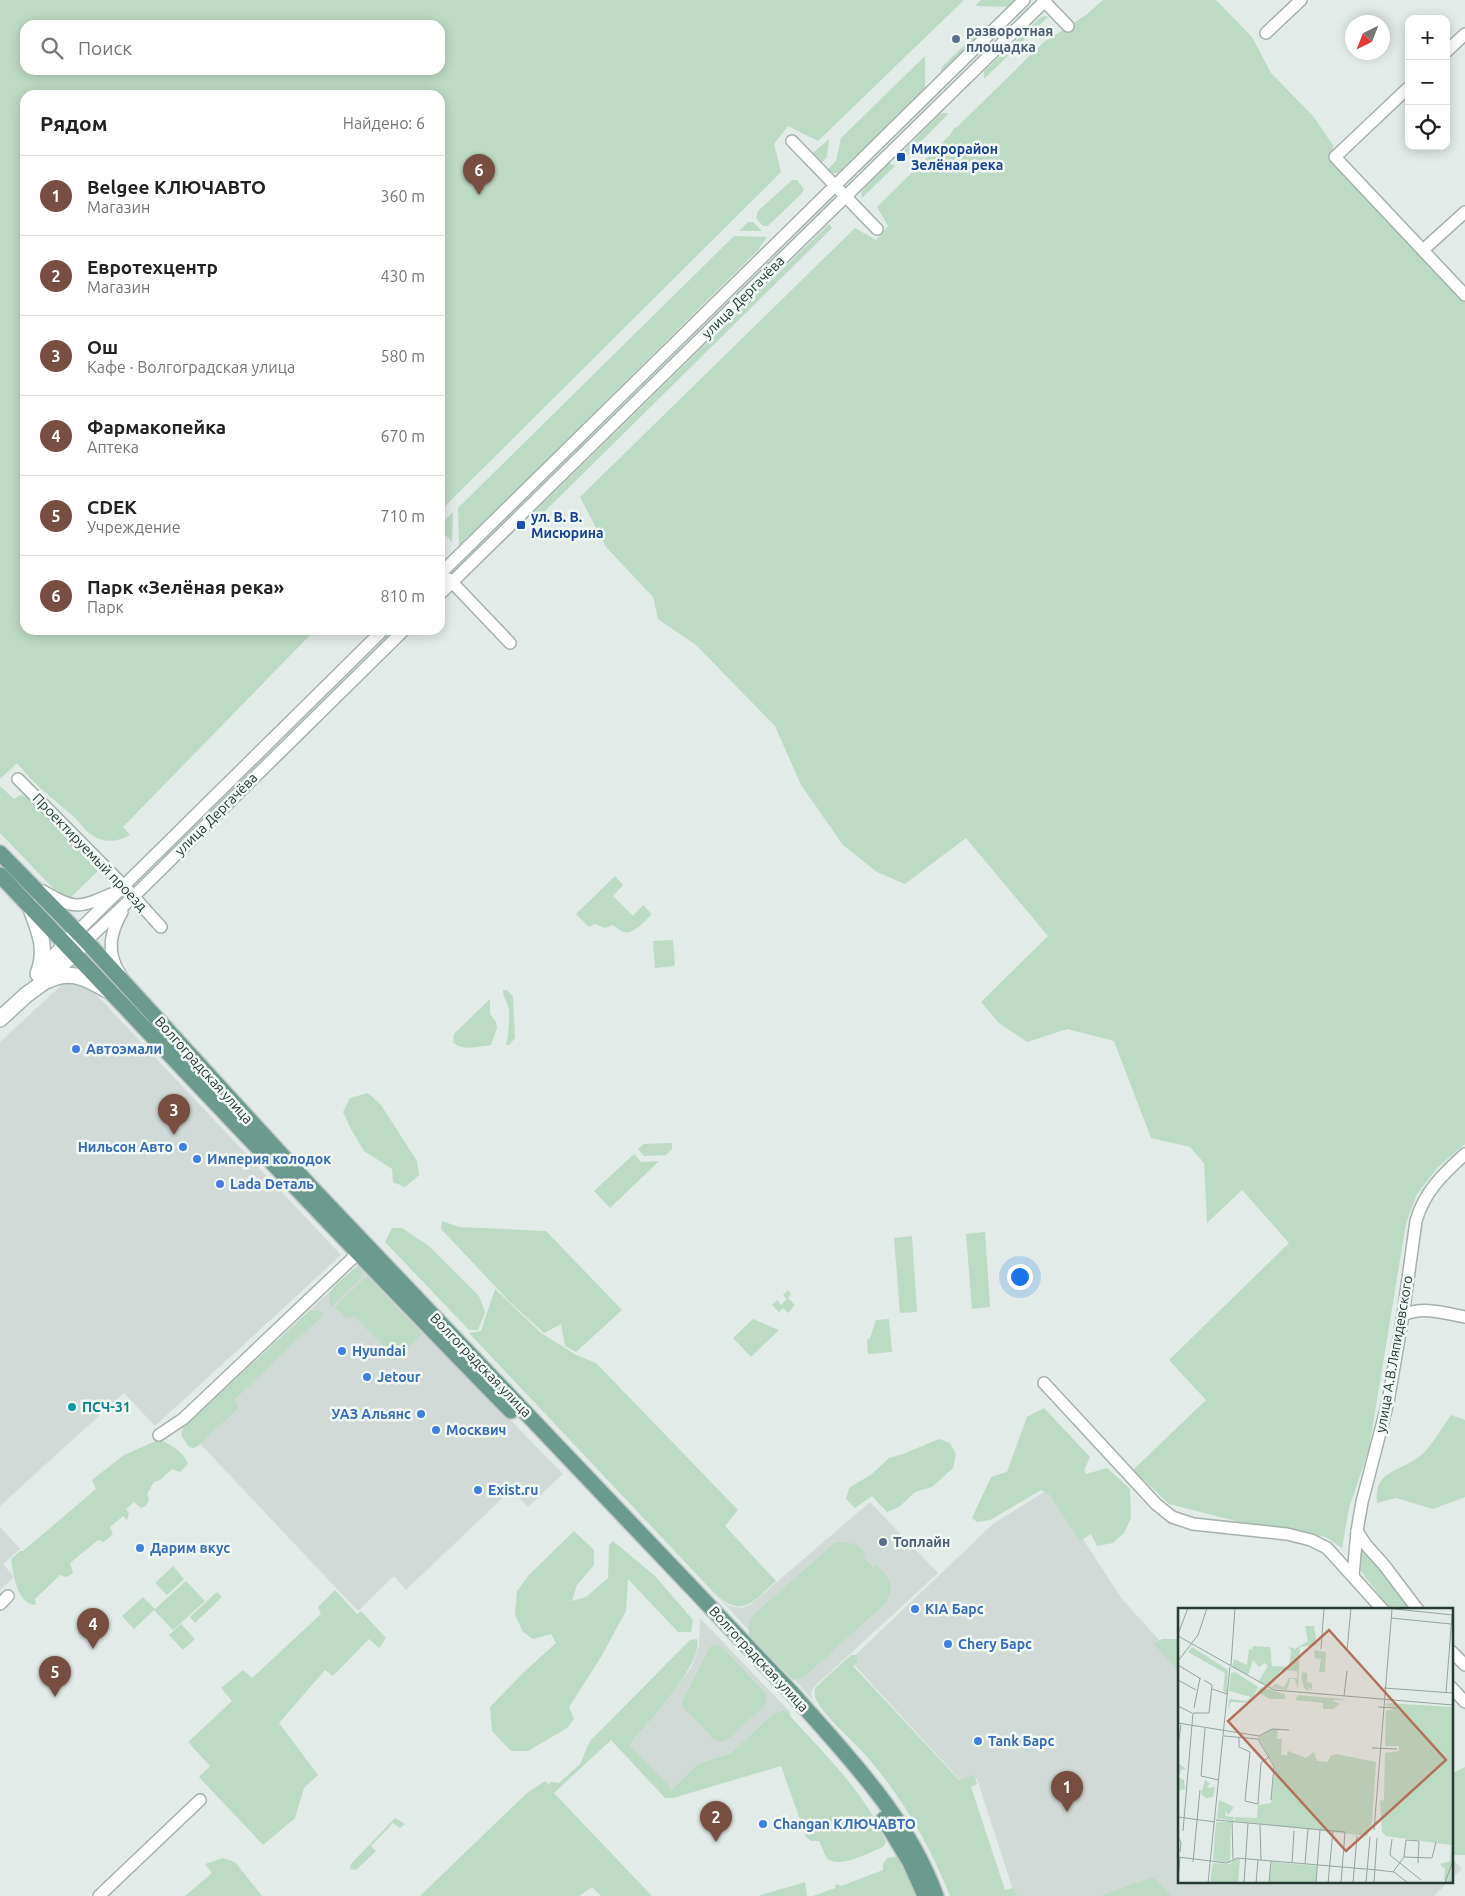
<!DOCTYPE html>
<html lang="ru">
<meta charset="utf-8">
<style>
:root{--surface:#fff;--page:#f2f2f2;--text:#222;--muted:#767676;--line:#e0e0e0;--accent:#794e42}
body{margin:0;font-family:Ubuntu,sans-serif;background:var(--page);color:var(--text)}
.controls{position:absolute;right:15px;top:15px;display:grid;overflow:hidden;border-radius:10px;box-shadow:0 2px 12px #0003}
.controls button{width:45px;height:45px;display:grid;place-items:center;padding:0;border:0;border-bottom:1px solid var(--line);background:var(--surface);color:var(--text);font:25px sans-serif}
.compass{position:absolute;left:1345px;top:15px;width:45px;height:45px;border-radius:50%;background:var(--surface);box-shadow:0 2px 12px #0003;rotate:222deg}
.you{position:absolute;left:1019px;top:1276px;width:18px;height:18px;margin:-12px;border:4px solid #fff;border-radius:50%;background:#1a73e8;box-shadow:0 0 0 8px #1a73e833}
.badge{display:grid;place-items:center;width:32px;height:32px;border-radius:50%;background:var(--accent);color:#fff;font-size:16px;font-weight:700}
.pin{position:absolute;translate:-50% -41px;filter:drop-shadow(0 1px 2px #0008)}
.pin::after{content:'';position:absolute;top:26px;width:18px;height:15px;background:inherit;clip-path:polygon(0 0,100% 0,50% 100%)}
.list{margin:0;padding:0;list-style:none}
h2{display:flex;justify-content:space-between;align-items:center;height:65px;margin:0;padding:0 20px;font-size:21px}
h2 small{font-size:16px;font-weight:400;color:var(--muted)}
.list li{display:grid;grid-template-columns:32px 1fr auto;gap:15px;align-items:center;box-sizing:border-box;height:80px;padding:0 20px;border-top:1px solid var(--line)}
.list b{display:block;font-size:19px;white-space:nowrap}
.list p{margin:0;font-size:16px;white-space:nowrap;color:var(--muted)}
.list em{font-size:16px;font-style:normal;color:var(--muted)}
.icon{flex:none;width:28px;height:28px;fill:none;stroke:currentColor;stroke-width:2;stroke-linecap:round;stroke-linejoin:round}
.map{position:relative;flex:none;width:1465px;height:1896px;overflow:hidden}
.search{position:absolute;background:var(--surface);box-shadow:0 2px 12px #0003;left:20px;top:20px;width:425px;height:55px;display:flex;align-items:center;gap:12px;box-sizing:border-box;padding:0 18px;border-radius:15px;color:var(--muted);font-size:19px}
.panel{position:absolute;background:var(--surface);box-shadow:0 2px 12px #0003;left:20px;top:90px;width:425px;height:545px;border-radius:15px}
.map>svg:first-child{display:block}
.built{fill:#d1dad6}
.green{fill:#bddac4;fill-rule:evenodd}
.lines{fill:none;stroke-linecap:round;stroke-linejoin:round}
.street-casing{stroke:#a5b2ad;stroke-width:14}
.secondary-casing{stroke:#a2b5ae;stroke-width:18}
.primary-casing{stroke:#c2c8c6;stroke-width:18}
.street{stroke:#fff;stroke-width:11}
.secondary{stroke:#fff;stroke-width:15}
.primary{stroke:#6b9b8e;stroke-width:15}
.service-dot{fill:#5c6f8a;stroke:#f2f8f5;stroke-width:2}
.transit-dot{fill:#1a4fb4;stroke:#f2f8f5;stroke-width:2}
.shop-dot{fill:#3f7fe0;stroke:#f2f8f5;stroke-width:2}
.culture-dot{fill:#0f9aa8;stroke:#f2f8f5;stroke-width:2}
.labels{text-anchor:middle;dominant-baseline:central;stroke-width:5;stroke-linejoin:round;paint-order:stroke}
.service-label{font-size:14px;font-weight:bold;fill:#4e5e75;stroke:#f2f8f5;text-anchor:start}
.transit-label{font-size:14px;font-weight:bold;fill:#164399;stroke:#f2f8f5;text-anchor:start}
.street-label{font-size:14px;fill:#243a33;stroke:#f2f8f5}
.shop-label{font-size:14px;font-weight:bold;fill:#366cbe;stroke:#f2f8f5;text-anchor:start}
.culture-label{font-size:14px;font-weight:bold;fill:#0d838f;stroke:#f2f8f5;text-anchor:start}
.inset-road{fill:none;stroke:#96a49f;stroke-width:1}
.view{fill:#b3715b;fill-opacity:0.15;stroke:#b3715b;stroke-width:2.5}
.inset-edge{fill:none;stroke:#243a33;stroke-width:2.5}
</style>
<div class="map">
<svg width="1465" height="1896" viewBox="0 0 1465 1896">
<rect width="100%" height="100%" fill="#e2ebe7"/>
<g class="built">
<path d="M66 981 90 988 341 1255 155 1426 124 1393 0 1506V1042Z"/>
<path d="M359 1264 563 1474 528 1507 511 1490 406 1590 394 1576 358 1611 185 1428Z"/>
<path d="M1049 1489 1053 1493 1122 1599 1179 1662V1882H1448L1434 1896H1015L977 1779 960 1780 850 1660 993 1524Z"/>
<path d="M870 1502 938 1573 814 1687 811 1692 812 1699 720 1599 729 1606 742 1608 750 1605Z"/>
<path d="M0 1527 20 1549 3 1564 14 1577 0 1590Z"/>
<path d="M700 1618 789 1711 783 1710 774 1713 731 1753 698 1764 672 1789 630 1745 691 1668 699 1646Z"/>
<path d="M1451 1857 1462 1869 1451 1879Z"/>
</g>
<g class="green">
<path d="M0 0H964L818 141 788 126 774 144 781 172 441 510 440 95H25V630H315L123 827 130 835C121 840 110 843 100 839 87 835 81 823 71 814 51 798 33 783 17 763L0 779ZM25 25H440V70H25Z"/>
<path d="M981 0H1017L1010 7 975 6Z"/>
<path d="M1103 0H1216L1252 37 1271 73 1313 116 1333 145 1334 162 1465 300V1144L1438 1167 1417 1194 1406 1223 1369 1449 1349 1508 1342 1548 1326 1537 1240 1522 1169 1504 1133 1470 1206 1400 1169 1360 1289 1243 1242 1190 1207 1223 1204 1163 1190 1147 1151 1138 1114 1041 1067 1029 1027 1042 999 1023 981 1002 1048 936 966 838 905 884 877 872 843 845 801 785 775 726 696 645 658 619 653 597 606 547 580 497 855 228 876 240 888 226 877 207 950 135 954 128 957 127 1044 42 1086 15Z"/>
<path d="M1045 16 1048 17 984 79V71L1041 17Z"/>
<path d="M993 24 940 75 942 67 984 26Z"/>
<path d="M925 56V91L844 171 839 173H831L828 169 836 161 841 138Z"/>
<path d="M944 113H949L906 157 904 152 906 148 940 114Z"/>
<path d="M829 139 827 157 822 162 813 153Z"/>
<path d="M889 163 895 166 862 198 861 192Z"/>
<path d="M792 180H797L804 189 802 193 768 226H763L756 218 758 211Z"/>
<path d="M748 222H753L762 231H739Z"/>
<path d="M829 224 832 228 532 524V514Z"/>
<path d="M734 236 767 237 758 250 459 546 458 508Z"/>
<path d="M453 512 452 542 440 529V525Z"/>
<path d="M0 786 14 799 21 795 27 797 98 871 70 898 55 890 0 833Z"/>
<path d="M615 876 623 885 613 896 633 916 643 905 652 914C646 920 633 935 624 932 620 931 616 927 613 925L605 928 595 924 589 927 576 914Z"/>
<path d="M673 940 675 964 674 966 655 968 653 941Z"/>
<path d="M503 990H507L513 997 515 1038 509 1045H506C508 1040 510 1014 509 1009 507 1002 503 997 503 990Z"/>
<path d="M490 999V1014L496 1022 497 1028 491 1045C479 1046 462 1052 453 1042L454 1034Z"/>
<path d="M368 1093 381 1105 417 1161 419 1175 405 1187 393 1182 392 1169 364 1151 351 1129 343 1112 350 1098Z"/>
<path d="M672 1143V1149L666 1155 644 1156 638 1149 644 1144Z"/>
<path d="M634 1154 641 1162 659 1161 610 1208 594 1191Z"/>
<path d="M442 1221 459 1227 546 1231 622 1310 576 1352 565 1346 561 1324 544 1333 510 1302 441 1229Z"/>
<path d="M392 1228H402L429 1246 479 1296 485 1312 478 1330H469L385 1242Z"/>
<path d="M985 1232 990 1307 972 1309 966 1234Z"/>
<path d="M912 1236 917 1312 900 1313 894 1238Z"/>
<path d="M359 1268 362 1271 361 1278 331 1307C322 1291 344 1278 354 1269Z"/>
<path d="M367 1276 422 1334 396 1359 354 1316 345 1318 335 1307Z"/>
<path d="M495 1289 541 1333 576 1355 596 1363 738 1510 725 1526 776 1581C755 1599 745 1618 718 1597L469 1333 481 1331Z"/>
<path d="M788 1290 791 1294 788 1298 795 1305 788 1313 783 1308 779 1312 772 1305 777 1300 781 1305 787 1299 783 1295Z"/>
<path d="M318 1310 324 1314 234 1400 237 1404 238 1408 199 1445 194 1448 189 1447 181 1435 183 1428 309 1311Z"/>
<path d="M753 1319 779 1330 751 1357 733 1338Z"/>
<path d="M889 1319 892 1352 868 1354 867 1340 870 1338 876 1320Z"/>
<path d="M1044 1408 1090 1457 1084 1470 1086 1474 1107 1468 1130 1489 1131 1518 1124 1533 1113 1543 1097 1546 1091 1534 1080 1541 1049 1494 1041 1490 990 1520 977 1522 972 1518 991 1477 1007 1472 1027 1417Z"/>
<path d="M1451 1415 1465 1420V1497L1433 1509 1396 1498 1377 1503C1374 1469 1399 1473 1420 1456 1430 1449 1443 1426 1451 1415Z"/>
<path d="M939 1439 950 1443 956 1454 953 1468 932 1487 915 1492 899 1507 887 1512 872 1496 855 1508 846 1499 849 1488 872 1474 889 1458 903 1454Z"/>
<path d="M158 1440C167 1441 186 1454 188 1464L180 1472 172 1469 160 1480 154 1482 147 1494 149 1499 146 1506 141 1508 134 1502 126 1509 129 1514 127 1520 123 1516 110 1527 113 1534 104 1542 98 1540 70 1563 73 1573 67 1577 60 1575 35 1599 36 1605C16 1604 14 1574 11 1559L20 1551H23L96 1489 92 1480 124 1455Z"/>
<path d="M574 1531 594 1550V1565L577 1585 572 1601 586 1597 608 1578 609 1545 613 1541 655 1576 693 1620 691 1632H678L628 1579 626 1611 601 1657 569 1707 574 1719 567 1728 528 1751H511L492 1731 490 1707 524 1672 556 1643 551 1634 533 1639 523 1632 515 1615 517 1591 529 1575Z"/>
<path d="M841 1542 855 1544 866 1554 863 1557 873 1568 877 1565C891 1580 897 1589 882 1606L803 1678 793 1680 750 1636C746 1625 751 1617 759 1610L835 1543Z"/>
<path d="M1361 1545 1413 1610H1391L1360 1570Z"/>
<path d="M173 1566 184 1579 167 1595 155 1583Z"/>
<path d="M186 1581 205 1601 173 1630 154 1610 134 1629 122 1616 143 1597 155 1609Z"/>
<path d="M335 1590 357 1614 361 1611 386 1638 379 1648 369 1639 333 1676 325 1670 279 1723 318 1775 304 1788 295 1818 263 1845 199 1777 210 1766 188 1742 232 1701 221 1688 243 1670 252 1678 321 1614 318 1607Z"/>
<path d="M217 1592 222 1597 195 1623 190 1617Z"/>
<path d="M181 1624 195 1639 183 1650 169 1635Z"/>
<path d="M697 1639C704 1664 645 1724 630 1745L672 1789 698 1764 731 1753 774 1713 783 1710 789 1711 790 1716C824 1753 867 1795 886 1842L883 1847C870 1852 840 1869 828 1859 824 1855 822 1846 819 1841H811L806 1837 781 1766 673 1798H665L611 1740 554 1793 652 1896H601L592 1887 579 1896H420L527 1793 545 1781 549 1784 551 1782 559 1783 580 1764 590 1741 690 1640Z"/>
<path d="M1162 1639H1179V1672L1154 1644Z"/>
<path d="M715 1645 722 1647 765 1693C767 1699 767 1703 762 1708L727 1740 722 1742 714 1739 683 1707 682 1702 710 1647Z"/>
<path d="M851 1655H857V1661L853 1666 959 1780 974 1775 977 1784 971 1787 1005 1890 1014 1888 1017 1896H950C929 1843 900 1793 861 1750 847 1735 825 1717 816 1699 814 1696 815 1692 815 1688Z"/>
<path d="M1465 1767V1855H1454L1451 1853V1774Z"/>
<path d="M395 1818 405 1824 400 1828 393 1823 371 1846 376 1851 356 1870 350 1869 351 1864Z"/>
<path d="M898 1856 902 1859 916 1896H813L835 1888 836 1884 841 1886 883 1870V1864L887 1858Z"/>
<path d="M223 1858 235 1862 262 1896H185L212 1873 205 1864Z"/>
<path d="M1153 1877 1171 1896H1100Z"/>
<path d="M805 1882 807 1896H758Z"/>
</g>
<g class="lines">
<defs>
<g id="street">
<path d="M1043 0 1068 26"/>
<path d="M1266 33 1301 0"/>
<path d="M1446 52 1465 34"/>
<path d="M1409 87 1335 157 1465 295"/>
<path d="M792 141 877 229"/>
<path d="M1423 250 1465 212"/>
<path d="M440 574 1024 0"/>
<path d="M449 579 510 643"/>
<path d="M440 594 1046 0"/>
<path d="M18 779 124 886 161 927"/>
<path d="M43 891C74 909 78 909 111 894"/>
<path d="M77 932 383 630"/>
<path d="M86 941 134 896 404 630"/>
<path d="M120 974C106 952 110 933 122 912"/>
<path d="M1403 1315C1424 1306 1444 1313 1465 1317"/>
<path d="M1044 1383 1156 1504 1172 1517 1193 1524 1287 1534 1311 1540 1327 1548 1383 1610"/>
<path d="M159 1435 183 1419 357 1254"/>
<path d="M1353 1576 1357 1531"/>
<path d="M0 1604 8 1596"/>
<path d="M1418 1610 1384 1565 1366 1545 1357 1531 1362 1502 1388 1402 1403 1315 1416 1221C1424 1192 1443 1174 1465 1154"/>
<path d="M1451 1651 1465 1665"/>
<path d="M1451 1687 1465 1702"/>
<path d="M99 1896 200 1800"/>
</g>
<g id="secondary">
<path d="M30 906C39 931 48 948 38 974"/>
<path d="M40 973 77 932"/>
<path d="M49 980C71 969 88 979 107 990"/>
<path d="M0 1019 26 995 44 982 86 941"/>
</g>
<g id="primary">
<path d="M0 853 86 941 311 1187 792 1693C847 1756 907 1816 936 1896"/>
<path d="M0 875C170 1054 338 1235 511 1411"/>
<path d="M884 1819 910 1862 925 1896"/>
</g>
</defs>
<use href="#street" class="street-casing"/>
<use href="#secondary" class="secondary-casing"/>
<use href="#primary" class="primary-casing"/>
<use href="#street" class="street"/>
<use href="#secondary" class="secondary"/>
<use href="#primary" class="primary"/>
</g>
<g class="service-dot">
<circle cx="956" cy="39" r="5"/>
<circle cx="883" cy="1542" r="5"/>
</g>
<g class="transit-dot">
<rect x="896" y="152" width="10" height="10" rx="2.5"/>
<rect x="516" y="520" width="10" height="10" rx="2.5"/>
</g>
<g class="shop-dot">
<circle cx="76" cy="1049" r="5"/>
<circle cx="183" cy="1147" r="5"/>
<circle cx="197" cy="1159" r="5"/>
<circle cx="220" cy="1184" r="5"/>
<circle cx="342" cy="1351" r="5"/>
<circle cx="367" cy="1377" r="5"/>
<circle cx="421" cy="1414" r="5"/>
<circle cx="436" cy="1430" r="5"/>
<circle cx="478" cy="1490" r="5"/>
<circle cx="140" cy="1548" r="5"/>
<circle cx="915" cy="1609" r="5"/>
<circle cx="948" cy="1644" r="5"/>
<circle cx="978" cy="1741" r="5"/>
<circle cx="763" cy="1824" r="5"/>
</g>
<circle class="culture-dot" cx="72" cy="1407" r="5"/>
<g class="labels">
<g class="service-label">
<text x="966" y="31">разворотная<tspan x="966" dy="16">площадка</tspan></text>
<text x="893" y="1542">Топлайн</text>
</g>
<g class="transit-label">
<text x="911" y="149">Микрорайон<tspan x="911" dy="16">Зелёная река</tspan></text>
<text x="531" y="517">ул. В. В.<tspan x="531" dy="16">Мисюрина</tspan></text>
</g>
<g class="street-label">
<text transform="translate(743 297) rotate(-45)">улица Дергачёва</text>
<text transform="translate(216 814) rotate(-45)">улица Дергачёва</text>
<text transform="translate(90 852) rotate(46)">Проектируемый проезд</text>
<text transform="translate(204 1070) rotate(48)">Волгоградская улица</text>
<text transform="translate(1394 1354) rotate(-80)">улица А.В.Ляпидевского</text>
<text transform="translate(481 1365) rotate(46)">Волгоградская улица</text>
<text transform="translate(759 1659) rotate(47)">Волгоградская улица</text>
</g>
<g class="shop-label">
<text x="86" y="1049">Автоэмали</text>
<text x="173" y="1147" text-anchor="end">Нильсон Авто</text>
<text x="207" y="1159">Империя колодок</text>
<text x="230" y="1184">Lada Dеталь</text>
<text x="352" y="1351">Hyundai</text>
<text x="377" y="1377">Jetour</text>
<text x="411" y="1414" text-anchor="end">УАЗ Альянс</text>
<text x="446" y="1430">Москвич</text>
<text x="488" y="1490">Exist.ru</text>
<text x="150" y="1548">Дарим вкус</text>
<text x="925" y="1609">KIA Барс</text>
<text x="958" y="1644">Chery Барс</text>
<text x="988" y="1741">Tank Барс</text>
<text x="773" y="1824">Changan КЛЮЧАВТО</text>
</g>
<g class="culture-label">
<text x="82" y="1407">ПСЧ-31</text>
</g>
</g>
<g transform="translate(1178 1608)">
<rect width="275" height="275" fill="#e2ebe7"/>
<path d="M127 18H136L139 37 122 39 120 82 117 71H112L109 82 93 80 97 76 106 79 111 70H119V63L103 62 92 78 80 74 90 58 87 55 81 59 75 52 70 67 54 59 56 51 69 57 71 41 74 42 75 38 92 39 94 58 111 59 113 43 110 38 117 41 130 33ZM14 39 50 62 49 85 45 83 47 65 10 44ZM136 42 148 44 147 64H141L143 51 137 50ZM57 64 80 79 73 95 53 94 50 102 51 91 69 93 73 89 51 83 53 65ZM125 64 129 65V74L134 75V83L130 78 131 84 126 80 123 69ZM83 79 107 86V91H92L79 84ZM120 87 165 91V92H154L162 96 155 101H145V95L117 92ZM208 95 275 99V274L266 272 267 261 262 256 272 253 273 237 208 228 204 224 202 193 206 192 207 145 221 143V138H207L208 103 220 99 208 98ZM95 121H100L99 131H104L103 147H109L110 143 128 150 136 144 139 153 150 154 152 148 158 146 198 154 194 214 189 228 56 213 57 209 79 210 80 197 93 195 97 158 80 129ZM0 155 8 161 3 162 0 169 6 172 7 181 0 183ZM27 172 32 175 29 180 37 179 35 189 28 190 23 186ZM41 192 56 199 50 207 48 202 47 208 56 209 55 213 39 210ZM38 214H53L52 255 35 252ZM56 251H62L60 275H32L35 255 52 256ZM94 254 139 258 138 275H91Z" fill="#bddac4"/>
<path class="inset-road" d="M207 0 275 7M213 10 273 16M0 26 10 0M0 28 96 82 275 97M143 41 146 0M169 43 173 0M0 53 20 27 29 0M0 57 23 71M53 57 57 0M0 72 18 82M206 80 275 85M34 81 49 86M268 85 274 7M166 88 169 63M0 98 14 105M200 99 219 100M16 100 22 70M0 115 81 128 94 121 111 122M27 120 23 168 41 172M46 128 80 131 96 158 93 192M61 129V139L72 144 67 193 80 196 83 155 91 149M0 137 3 117M194 140 219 141M0 209 37 214M38 212 167 224 163 275M54 213 55 251M82 217 83 252M196 222 214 1M5 223 15 105H31L34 77 26 72M0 230 3 234 2 244M214 231 212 247 243 272M0 249 49 255 59 250 199 262 216 264 230 275M226 249 254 250 258 234M275 253 267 274H275M15 254 22 182M114 255 116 223M127 256 130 221M215 264 226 249 228 232 241 233 240 255M0 273 2 249M30 275 52 59M66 275 70 215M78 275 80 252M91 275 93 253M138 275 142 222M150 275 155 223M175 275 179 228M188 275 192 229M196 275 199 230"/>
<path class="view" d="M151 22 268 152 168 243 50 113Z"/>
<rect width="275" height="275" class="inset-edge"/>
</g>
</svg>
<div class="controls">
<button>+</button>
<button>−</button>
<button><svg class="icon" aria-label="locate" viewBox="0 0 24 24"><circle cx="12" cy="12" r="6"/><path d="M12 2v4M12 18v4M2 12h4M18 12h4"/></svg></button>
</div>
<svg class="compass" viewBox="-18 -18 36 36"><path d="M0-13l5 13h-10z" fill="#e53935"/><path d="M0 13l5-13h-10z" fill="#767676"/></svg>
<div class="you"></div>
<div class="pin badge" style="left:1067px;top:1812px">1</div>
<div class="pin badge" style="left:716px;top:1842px">2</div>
<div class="pin badge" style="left:174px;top:1135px">3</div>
<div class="pin badge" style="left:93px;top:1649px">4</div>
<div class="pin badge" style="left:55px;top:1697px">5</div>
<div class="pin badge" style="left:479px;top:195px">6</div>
<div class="search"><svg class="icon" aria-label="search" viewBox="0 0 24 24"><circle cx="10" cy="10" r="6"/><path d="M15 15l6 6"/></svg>Поиск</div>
<section class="panel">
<h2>Рядом<small>Найдено: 6</small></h2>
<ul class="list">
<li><span class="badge">1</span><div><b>Belgee КЛЮЧАВТО</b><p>Магазин</p></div><em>360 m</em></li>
<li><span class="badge">2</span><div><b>Евротехцентр</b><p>Магазин</p></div><em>430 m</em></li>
<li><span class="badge">3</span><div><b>Ош</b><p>Кафе · Волгоградская улица</p></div><em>580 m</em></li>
<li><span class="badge">4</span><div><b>Фармакопейка</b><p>Аптека</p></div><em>670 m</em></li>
<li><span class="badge">5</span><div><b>CDEK</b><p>Учреждение</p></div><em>710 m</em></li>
<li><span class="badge">6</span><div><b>Парк «Зелёная река»</b><p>Парк</p></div><em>810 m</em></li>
</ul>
</section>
</div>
